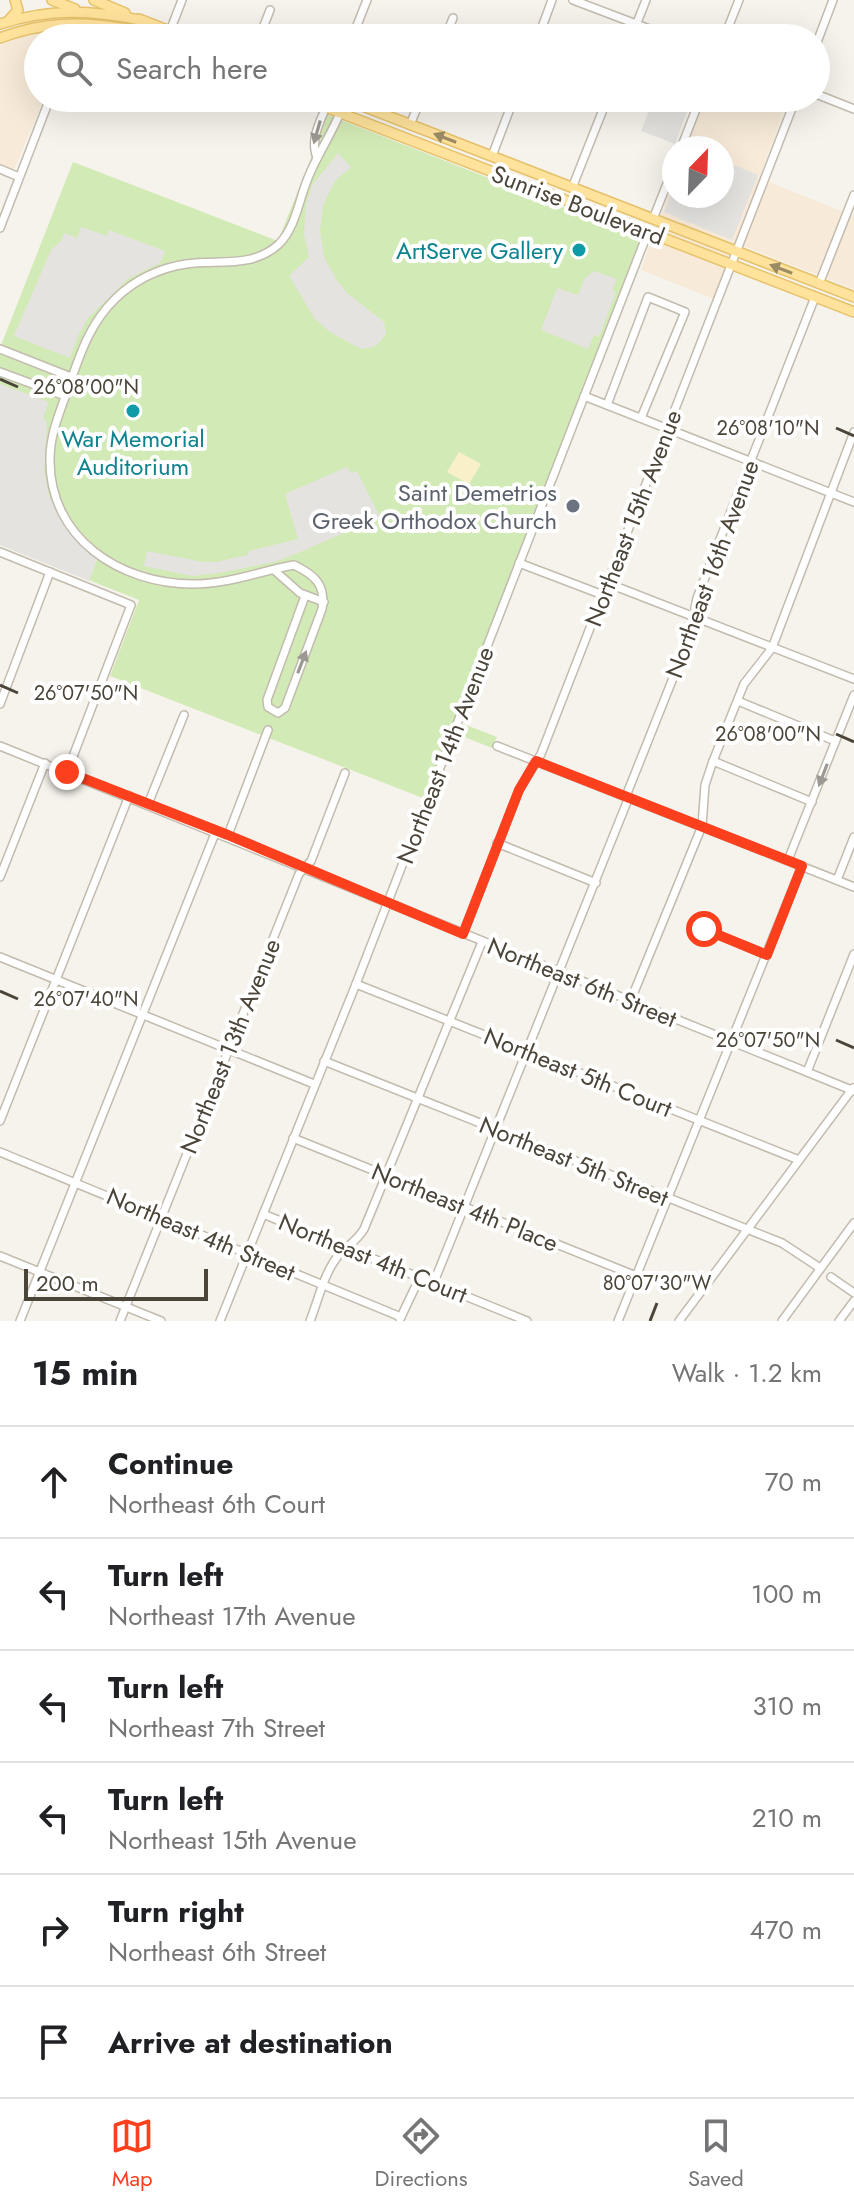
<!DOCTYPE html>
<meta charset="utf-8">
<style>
:root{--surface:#fff;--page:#f2f2f2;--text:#202124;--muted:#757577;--line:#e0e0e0;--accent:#fc3f1d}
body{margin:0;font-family:Jost,sans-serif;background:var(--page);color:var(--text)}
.compass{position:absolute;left:662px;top:136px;width:72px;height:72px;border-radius:50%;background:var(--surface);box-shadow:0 8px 32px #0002;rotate:23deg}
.scale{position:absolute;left:24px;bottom:20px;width:184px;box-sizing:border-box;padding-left:8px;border:4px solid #4b4439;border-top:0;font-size:22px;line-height:28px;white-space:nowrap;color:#4b4439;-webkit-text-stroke:6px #fff;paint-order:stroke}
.stop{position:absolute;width:24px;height:24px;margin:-18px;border:6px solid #fc3f1d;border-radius:50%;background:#fff}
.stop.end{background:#fc3f1d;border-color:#fff;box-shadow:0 2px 8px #0008}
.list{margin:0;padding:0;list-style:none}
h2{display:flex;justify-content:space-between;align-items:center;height:104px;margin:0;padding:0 32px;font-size:34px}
h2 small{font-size:26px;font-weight:400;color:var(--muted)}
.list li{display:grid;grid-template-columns:52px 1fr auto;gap:24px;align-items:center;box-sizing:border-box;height:112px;padding:0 32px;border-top:2px solid var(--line)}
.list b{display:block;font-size:30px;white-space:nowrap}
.list p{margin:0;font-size:26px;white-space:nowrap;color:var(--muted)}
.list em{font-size:26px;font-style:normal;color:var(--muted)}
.icon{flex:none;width:44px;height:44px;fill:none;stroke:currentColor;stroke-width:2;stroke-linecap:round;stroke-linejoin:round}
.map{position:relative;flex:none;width:854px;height:1321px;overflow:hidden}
.search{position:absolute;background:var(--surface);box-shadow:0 8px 32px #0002;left:24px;right:24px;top:24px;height:88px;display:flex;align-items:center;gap:20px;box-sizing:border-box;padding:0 28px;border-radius:44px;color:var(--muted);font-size:30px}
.sheet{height:776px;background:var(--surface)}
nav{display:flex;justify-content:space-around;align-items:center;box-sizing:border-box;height:112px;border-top:2px solid var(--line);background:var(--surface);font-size:22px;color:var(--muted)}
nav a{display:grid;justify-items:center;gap:4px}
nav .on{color:var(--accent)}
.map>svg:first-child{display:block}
.commercial{fill:#f7ead8}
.green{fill:#d2eab5}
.sand{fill:#f9efc9}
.parking{fill:#e5e3e0}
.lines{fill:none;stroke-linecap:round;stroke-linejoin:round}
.minor-casing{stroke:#c2bbae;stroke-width:10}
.major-casing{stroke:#e6c16a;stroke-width:12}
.minor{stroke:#fff;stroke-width:7}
.major{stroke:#ffe39c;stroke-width:9}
.oneway{fill:#9c9892}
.oneway2{fill:#9c8c66}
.route{stroke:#fc3f1d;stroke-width:10}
.ticks{fill:none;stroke:#4b4439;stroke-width:3}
.culture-dot{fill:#0f9aa8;stroke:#fff;stroke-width:3}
.worship-dot{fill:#6b7280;stroke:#fff;stroke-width:3}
.labels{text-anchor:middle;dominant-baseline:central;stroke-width:8;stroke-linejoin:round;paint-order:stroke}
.street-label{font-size:24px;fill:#4b4439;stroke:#fff}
.culture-label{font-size:24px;fill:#0d838f;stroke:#fff;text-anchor:end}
.worship-label{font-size:24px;fill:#5b616d;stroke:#fff;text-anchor:end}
.ticks-label{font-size:20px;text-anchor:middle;fill:#4b4439;stroke:#fff;stroke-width:8;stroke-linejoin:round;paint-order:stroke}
</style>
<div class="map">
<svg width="854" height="1321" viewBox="0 0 854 1321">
<rect width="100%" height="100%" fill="#f6f3ec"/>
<g class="commercial">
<path d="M50 31 70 37 38 38V98H44L14 170 0 165V45L23 36Z"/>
<path d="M704 98H789L759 178 854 216V289L735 243 714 299 641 270 674 180V196H722V148H686Z"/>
</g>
<g class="green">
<path d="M328 115 637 236 639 246 423 798 110 676 139 600 0 545V348L73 162 278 241Z"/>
<path d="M461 723 497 737 492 748 457 734Z"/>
</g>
<path class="sand" d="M459 452 481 464 469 484 447 472Z"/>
<g class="parking">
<path d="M654 98H692L675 144 641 131Z"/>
<path d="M338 153 351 167 335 181 323 205 320 231 324 257 338 282 348 294 384 322 386 333 381 341 374 347 361 349 330 332 315 319 289 276 309 257 304 234 306 204 313 184Z"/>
<path d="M722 160 758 175 732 240 664 212 674 186V196H722Z"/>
<path d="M81 227 107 236 109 230 165 251 160 263 129 278 88 318 78 336 70 358 14 336 51 250 61 241 64 233 77 238Z"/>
<path d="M594 271 617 279 612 290 616 292 599 337 594 335 588 349 541 330 557 288 578 295 585 278Z"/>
<path d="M0 384 49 402 43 418 47 422 44 471 49 496 62 521 77 542 97 560 89 581 0 545Z"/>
<path d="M347 467 351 473 357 471 380 517 298 553 274 562 219 573 192 576 144 566 147 551 203 562H216L248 555 249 551 298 539 285 494Z"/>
</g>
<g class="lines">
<defs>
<g id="minor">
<path d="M573 0 673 38"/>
<path d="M170 31 182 0"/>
<path d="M259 38 270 10"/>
<path d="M352 38 367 0"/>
<path d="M445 38 453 18"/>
<path d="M538 38 552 0"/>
<path d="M631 38 646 0"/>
<path d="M724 38 739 0"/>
<path d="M816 45 833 0"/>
<path d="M816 94 854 109"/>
<path d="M410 125 421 98"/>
<path d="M681 148 700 99"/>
<path d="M492 156 514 98"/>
<path d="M317 158C310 140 319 124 326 107"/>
<path d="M0 169 19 177"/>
<path d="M572 188 606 102"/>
<path d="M653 219 674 166"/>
<path d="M0 228 50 98"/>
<path d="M819 284 854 195"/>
<path d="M0 349 71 377"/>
<path d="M0 372 65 396"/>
<path d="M584 396 854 502"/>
<path d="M607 405 648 297 685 312 641 418"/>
<path d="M0 552 131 605 67 772"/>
<path d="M519 563 603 595"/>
<path d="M274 570 300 593 324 602"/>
<path d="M607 583 854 679"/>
<path d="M305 596 267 700 268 707 278 713 285 708 322 609C326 585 315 575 294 565 260 571 229 584 193 584 120 584 49 538 50 459 50 438 57 419 64 400 78 362 86 327 116 298 135 280 160 268 186 264 218 259 252 269 279 244 296 227 299 199 308 178 317 155 331 135 340 113"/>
<path d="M738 701 835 741"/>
<path d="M0 704 50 572"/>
<path d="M0 746C286 859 568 978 854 1091"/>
<path d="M497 746 854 887"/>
<path d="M713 761 812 802"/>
<path d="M626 796 697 618 695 608 697 598 815 297"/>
<path d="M148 804 184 715"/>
<path d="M228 835 268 730"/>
<path d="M497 843 596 883"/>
<path d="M788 860 854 695"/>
<path d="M0 877 45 763"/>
<path d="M837 880 854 837"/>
<path d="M704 929 767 955"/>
<path d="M463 934 519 790 541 754 796 98"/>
<path d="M0 957 314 1084"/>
<path d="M356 984 799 1160"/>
<path d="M630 1002 702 826 705 785 713 761 744 684 772 648 854 432"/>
<path d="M324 1061 782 1243 820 1268"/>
<path d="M807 1072 854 954"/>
<path d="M0 1121 129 796"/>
<path d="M293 1138 636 1276"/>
<path d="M0 1152 401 1317"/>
<path d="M263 1214 527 1321"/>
<path d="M0 1256 161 1321"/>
<path d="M831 1277 854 1293"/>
<path d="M434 1282 629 797"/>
<path d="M400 1319 420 1277"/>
<path d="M20 1321 216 831"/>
<path d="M120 1321 299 874 311 861 345 773"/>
<path d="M220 1321 356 984 648 232"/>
<path d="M310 1321C318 1301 324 1273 338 1256 346 1247 357 1241 364 1229L482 942"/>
<path d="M618 1321 802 866"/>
<path d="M679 1321 853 1088"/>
<path d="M782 1321 854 1223"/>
<path d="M839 1321 854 1301"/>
</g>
<g id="major">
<path d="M52 0 75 9"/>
<path d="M94 0 125 13"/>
<path d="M139 19 188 38"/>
<path d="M9 20 18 10 15 0"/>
<path d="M0 24C50 8 93 10 144 21"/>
<path d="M122 28 148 38"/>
<path d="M0 38C42 22 81 21 125 29"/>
<path d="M302 98 854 312"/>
<path d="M342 98 854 297"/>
</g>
</defs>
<use href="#minor" class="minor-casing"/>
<use href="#major" class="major-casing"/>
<use href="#minor" class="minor"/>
<use href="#major" class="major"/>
</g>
<defs><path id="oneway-solid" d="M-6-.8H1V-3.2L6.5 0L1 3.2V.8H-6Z" transform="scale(2)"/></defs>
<g class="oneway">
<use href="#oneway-solid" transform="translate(317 132) rotate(106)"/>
<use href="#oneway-solid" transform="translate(302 662) rotate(-69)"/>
<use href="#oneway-solid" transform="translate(823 775) rotate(111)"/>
</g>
<g class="oneway2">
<use href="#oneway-solid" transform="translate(445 138) rotate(-159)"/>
<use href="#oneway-solid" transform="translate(781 269) rotate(-159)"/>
</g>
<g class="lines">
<path class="route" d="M67 772 228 835 463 934 519 790 536 761 802 866 767 955 704 929"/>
</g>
<path class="ticks" d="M0 379 18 387M836 428 854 436M0 685 18 693M836 734 854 742M0 991 18 999M836 1040 854 1048M650 1321 657 1303"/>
<g class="culture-dot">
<circle cx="579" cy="250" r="8"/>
<circle cx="133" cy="411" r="8"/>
</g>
<circle class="worship-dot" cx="573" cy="506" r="8"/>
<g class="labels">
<g class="street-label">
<text transform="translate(578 205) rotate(21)">Sunrise Boulevard</text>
<text transform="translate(633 518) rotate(-69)">Northeast 15th Avenue</text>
<text transform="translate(712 569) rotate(-70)">Northeast 16th Avenue</text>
<text transform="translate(445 755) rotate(-69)">Northeast 14th Avenue</text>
<text transform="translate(582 982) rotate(22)">Northeast 6th Street</text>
<text transform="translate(230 1046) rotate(-68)">Northeast 13th Avenue</text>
<text transform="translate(578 1072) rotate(22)">Northeast 5th Court</text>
<text transform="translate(574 1161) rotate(22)">Northeast 5th Street</text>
<text transform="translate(465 1207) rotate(22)">Northeast 4th Place</text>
<text transform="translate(201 1234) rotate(23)">Northeast 4th Street</text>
<text transform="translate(373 1258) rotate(22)">Northeast 4th Court</text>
</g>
<g class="culture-label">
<text x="563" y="250">ArtServe Gallery</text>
<text x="133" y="438" text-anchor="middle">War Memorial<tspan x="133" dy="28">Auditorium</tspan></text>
</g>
<g class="worship-label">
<text x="557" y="492">Saint Demetrios<tspan x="557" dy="28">Greek Orthodox Church</tspan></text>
</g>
</g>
<g class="ticks-label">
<text x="86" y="394">26°08'00"N</text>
<text x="768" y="435">26°08'10"N</text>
<text x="86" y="700">26°07'50"N</text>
<text x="768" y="741">26°08'00"N</text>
<text x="86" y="1006">26°07'40"N</text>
<text x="768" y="1047">26°07'50"N</text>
<text x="657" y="1290">80°07'30"W</text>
</g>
</svg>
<svg class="compass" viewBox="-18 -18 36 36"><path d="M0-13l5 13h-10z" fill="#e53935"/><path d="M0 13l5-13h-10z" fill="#757577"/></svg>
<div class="scale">200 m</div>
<div class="stop" style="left:704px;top:929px"></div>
<div class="stop end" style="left:67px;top:772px"></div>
<div class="search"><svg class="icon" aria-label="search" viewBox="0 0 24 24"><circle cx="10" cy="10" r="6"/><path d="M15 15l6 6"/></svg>Search here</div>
</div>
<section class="sheet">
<h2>15 min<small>Walk · 1.2 km</small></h2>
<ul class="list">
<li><svg class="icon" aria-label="ahead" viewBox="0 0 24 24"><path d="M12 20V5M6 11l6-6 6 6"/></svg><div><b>Continue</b><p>Northeast 6th Court</p></div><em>70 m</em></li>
<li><svg class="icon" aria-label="left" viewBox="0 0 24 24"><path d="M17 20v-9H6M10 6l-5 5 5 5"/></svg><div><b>Turn left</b><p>Northeast 17th Avenue</p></div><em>100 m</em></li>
<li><svg class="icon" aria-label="left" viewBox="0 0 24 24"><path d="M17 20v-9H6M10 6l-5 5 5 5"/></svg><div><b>Turn left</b><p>Northeast 7th Street</p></div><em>310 m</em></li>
<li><svg class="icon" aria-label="left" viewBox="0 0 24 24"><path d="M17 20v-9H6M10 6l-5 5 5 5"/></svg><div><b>Turn left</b><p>Northeast 15th Avenue</p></div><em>210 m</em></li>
<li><svg class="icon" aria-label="right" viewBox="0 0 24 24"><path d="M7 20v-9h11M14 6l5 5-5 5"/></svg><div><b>Turn right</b><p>Northeast 6th Street</p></div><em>470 m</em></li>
<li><svg class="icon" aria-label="arrive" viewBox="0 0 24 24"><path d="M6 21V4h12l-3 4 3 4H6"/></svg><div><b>Arrive at destination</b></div></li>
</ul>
</section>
<nav>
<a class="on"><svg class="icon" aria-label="map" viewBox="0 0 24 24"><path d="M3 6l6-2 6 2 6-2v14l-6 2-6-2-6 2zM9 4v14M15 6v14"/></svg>Map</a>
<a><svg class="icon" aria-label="directions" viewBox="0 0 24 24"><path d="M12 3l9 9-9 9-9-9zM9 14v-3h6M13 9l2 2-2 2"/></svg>Directions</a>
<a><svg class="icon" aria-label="saved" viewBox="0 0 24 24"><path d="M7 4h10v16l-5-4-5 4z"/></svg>Saved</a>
</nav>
